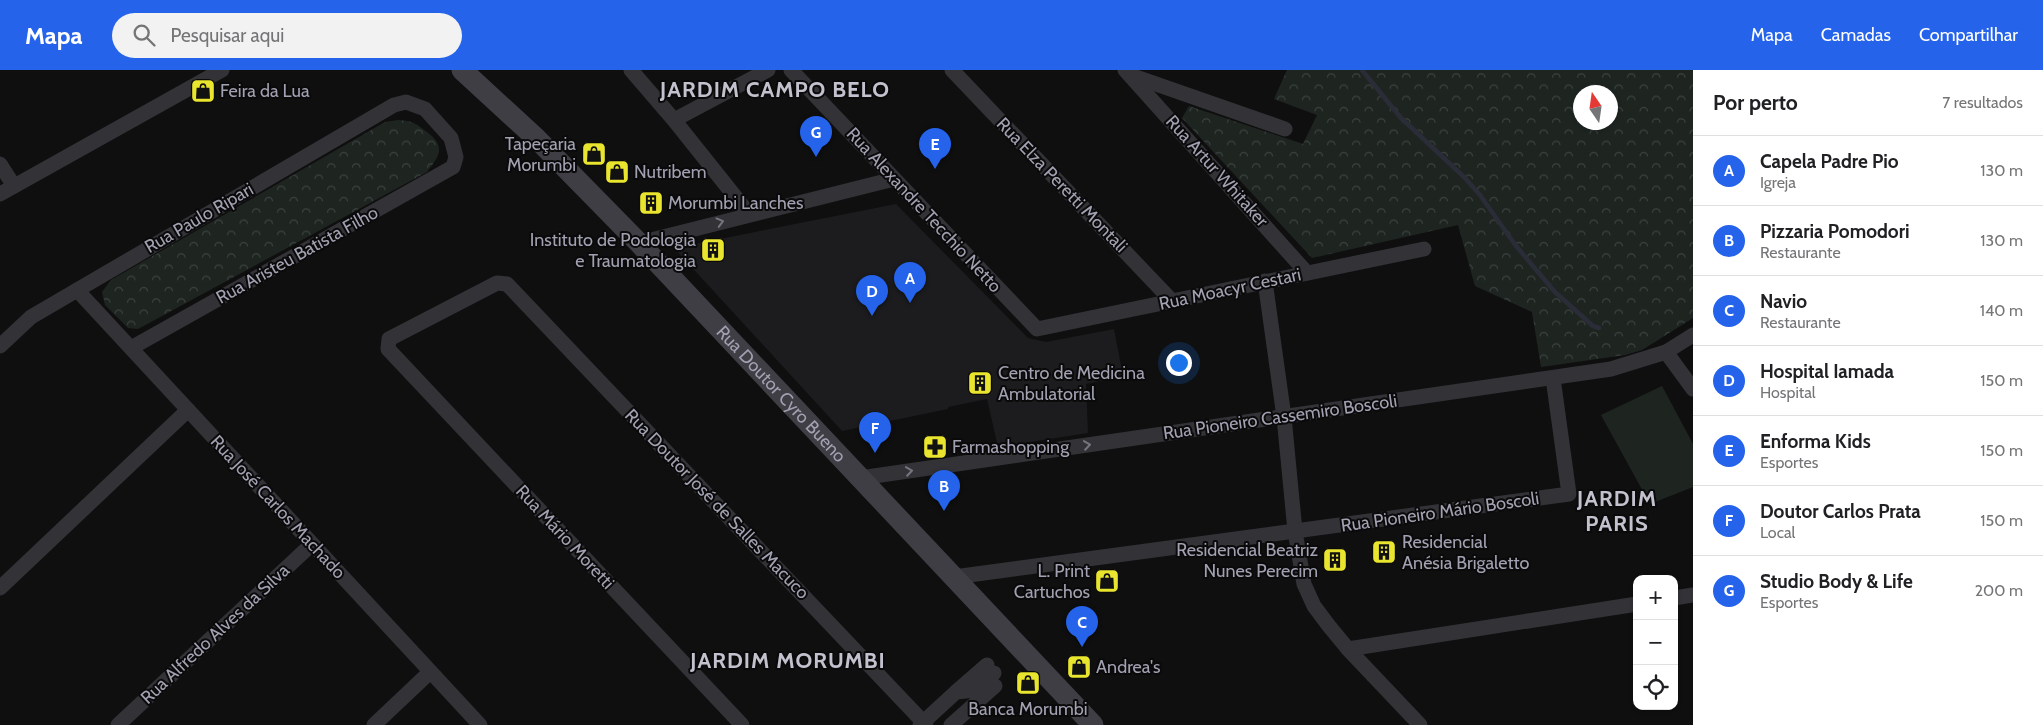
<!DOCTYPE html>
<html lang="pt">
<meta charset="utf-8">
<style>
:root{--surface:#fff;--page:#f2f2f2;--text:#202124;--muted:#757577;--line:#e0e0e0;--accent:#2563eb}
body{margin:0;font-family:Cabin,sans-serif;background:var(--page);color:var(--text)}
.controls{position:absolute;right:15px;bottom:15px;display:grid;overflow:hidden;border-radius:10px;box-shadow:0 1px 4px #0004}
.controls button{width:45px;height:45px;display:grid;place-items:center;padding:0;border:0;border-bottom:1px solid var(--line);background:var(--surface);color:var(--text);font:25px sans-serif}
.compass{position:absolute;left:1573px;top:15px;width:45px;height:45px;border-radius:50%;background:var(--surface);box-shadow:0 1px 4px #0004;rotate:347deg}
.you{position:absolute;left:1178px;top:292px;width:18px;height:18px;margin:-12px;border:4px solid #fff;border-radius:50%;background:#1a73e8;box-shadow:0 0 0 8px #1a73e833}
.badge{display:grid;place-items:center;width:32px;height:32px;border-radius:50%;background:var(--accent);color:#fff;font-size:16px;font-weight:700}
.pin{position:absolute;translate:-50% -41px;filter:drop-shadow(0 1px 2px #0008)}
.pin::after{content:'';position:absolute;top:26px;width:18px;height:15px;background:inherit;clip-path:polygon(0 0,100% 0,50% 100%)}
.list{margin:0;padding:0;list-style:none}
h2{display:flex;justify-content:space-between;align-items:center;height:65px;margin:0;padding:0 20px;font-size:21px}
h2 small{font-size:16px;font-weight:400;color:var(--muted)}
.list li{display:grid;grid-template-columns:32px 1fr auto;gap:15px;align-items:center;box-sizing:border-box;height:70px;padding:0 20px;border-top:1px solid var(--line)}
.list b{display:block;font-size:19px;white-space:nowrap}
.list p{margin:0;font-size:16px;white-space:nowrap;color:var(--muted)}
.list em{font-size:16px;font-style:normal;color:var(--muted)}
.icon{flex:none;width:28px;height:28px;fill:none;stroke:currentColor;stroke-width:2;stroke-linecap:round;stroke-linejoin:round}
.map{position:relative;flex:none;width:1693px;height:655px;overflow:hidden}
header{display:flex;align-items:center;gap:30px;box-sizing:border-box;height:70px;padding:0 25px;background:var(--accent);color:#fff}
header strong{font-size:24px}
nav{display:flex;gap:28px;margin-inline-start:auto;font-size:18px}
.search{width:350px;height:45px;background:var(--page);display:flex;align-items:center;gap:12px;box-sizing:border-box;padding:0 18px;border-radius:28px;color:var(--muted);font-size:19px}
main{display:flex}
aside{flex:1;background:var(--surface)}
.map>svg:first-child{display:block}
.built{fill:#1c1b1d}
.grass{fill:#1e2521}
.forest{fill:url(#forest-crowns);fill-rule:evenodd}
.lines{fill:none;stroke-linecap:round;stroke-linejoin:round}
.stream{stroke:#2a2d37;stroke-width:4.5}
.street{stroke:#333237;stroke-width:15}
.secondary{stroke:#3f3e45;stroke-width:21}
.oneway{stroke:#757580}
.labels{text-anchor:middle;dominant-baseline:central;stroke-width:4;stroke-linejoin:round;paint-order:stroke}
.poi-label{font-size:18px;fill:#a1a1b1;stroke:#0a0a0b;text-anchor:start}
.street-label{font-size:18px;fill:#a1a1b1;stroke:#0a0a0b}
.district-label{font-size:22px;font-weight:bold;letter-spacing:1px;fill:#c2c1cd;stroke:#0a0a0b}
</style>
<header>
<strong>Mapa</strong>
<div class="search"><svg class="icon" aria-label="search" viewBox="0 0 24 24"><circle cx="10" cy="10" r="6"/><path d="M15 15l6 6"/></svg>Pesquisar aqui</div>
<nav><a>Mapa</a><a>Camadas</a><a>Compartilhar</a></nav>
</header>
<main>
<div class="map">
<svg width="1693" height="655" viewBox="0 0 1693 655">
<defs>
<pattern id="forest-crowns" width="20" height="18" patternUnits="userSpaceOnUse" patternTransform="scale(1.25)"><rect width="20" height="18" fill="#1e2521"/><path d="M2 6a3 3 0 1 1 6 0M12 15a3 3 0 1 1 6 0" fill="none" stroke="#3c423f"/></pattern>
</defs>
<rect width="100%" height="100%" fill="#0f0f10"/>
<path class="built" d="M896 134 1028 268 1046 272 1114 259 1123 306 1086 314 1088 363 998 377 987 329 948 337V339L943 340 842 361 674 178Z"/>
<path class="grass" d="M1662 316 1693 374V417L1650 434 1601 345Z"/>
<g class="forest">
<path d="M1287 0H1693V248L1642 280 1625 285 1541 297 1532 242 1475 216 1458 155 1312 188 1182 48 1189 36 1303 74 1317 45 1274 29ZM1580 22H1610V52H1580Z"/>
<path d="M398 50C413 51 415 53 427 62 446 77 440 85 427 102L138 259 128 258 105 235 102 222 111 210 385 52Z"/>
</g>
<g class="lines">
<path class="stream" d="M1362 0 1401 48 1464 107 1480 125 1516 176 1555 222 1593 256 1599 258"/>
<g class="street">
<path d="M631 0 674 50 749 144"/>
<path d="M791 0 1037 259 1424 179"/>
<path d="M952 0 1172 231"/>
<path d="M1125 0 1307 203"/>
<path d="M1133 6 1285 59"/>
<path d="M674 50 768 0"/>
<path d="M0 94 14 116"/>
<path d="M0 124 222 0"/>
<path d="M639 173 894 109"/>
<path d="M1265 211 1284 347 1295 461 1304 514 1314 536 1329 556 1348 579 1420 655"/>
<path d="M77 220 480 655"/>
<path d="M0 276 31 247 394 35 406 32 425 39 451 68 456 87 453 97 131 278"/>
<path d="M1666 282 1693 319"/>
<path d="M860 408 1611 299 1666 282 1693 265"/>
<path d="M954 507 1569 424 1553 308"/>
<path d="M0 518 188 340"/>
<path d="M1674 528 1693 525"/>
<path d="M1348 579 1637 534"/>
<path d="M956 622 987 595"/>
<path d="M118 655 312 474"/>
<path d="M374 655 430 602"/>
<path d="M742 655 388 279 389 269 497 213 507 214 926 655"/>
<path d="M920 655 956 622 976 620 994 603"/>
<path d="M951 655 995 616"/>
</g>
<path class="secondary" id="s1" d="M462 0 537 69 639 173 1093 655"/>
</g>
<defs><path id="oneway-chevron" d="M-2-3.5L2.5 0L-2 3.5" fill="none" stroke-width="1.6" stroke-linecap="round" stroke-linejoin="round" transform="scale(1.25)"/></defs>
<g class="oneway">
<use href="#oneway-chevron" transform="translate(720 152) rotate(-15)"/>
<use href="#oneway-chevron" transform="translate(1087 375) rotate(-8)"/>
<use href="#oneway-chevron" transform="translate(909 401) rotate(-8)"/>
</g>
<defs>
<symbol id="shop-square" viewBox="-11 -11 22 22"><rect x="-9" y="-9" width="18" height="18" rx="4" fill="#e9e52e" stroke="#0a0a0b"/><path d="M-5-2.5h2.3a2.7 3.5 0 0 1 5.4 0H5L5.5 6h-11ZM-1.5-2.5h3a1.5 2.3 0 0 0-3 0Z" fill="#111"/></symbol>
<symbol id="building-square" viewBox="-11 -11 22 22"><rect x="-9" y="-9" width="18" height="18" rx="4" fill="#e9e52e" stroke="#0a0a0b"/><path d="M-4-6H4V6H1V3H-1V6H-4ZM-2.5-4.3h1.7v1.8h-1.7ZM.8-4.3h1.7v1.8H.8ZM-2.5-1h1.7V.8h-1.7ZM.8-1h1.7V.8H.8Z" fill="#111"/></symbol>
<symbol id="pharmacy-square" viewBox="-11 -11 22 22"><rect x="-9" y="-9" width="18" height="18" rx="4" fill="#e9e52e" stroke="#0a0a0b"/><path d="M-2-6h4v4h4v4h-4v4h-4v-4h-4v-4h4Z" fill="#111"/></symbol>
</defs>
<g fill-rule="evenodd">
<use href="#shop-square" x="189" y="7" width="28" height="28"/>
<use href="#shop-square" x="580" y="70" width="28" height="28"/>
<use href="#shop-square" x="603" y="88" width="28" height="28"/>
<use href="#building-square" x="637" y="119" width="28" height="28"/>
<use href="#building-square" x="699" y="166" width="28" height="28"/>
<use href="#building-square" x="966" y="299" width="28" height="28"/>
<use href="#pharmacy-square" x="921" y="363" width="28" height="28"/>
<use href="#building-square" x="1370" y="468" width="28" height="28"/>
<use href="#building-square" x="1321" y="476" width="28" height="28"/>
<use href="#shop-square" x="1093" y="497" width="28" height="28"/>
<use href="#shop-square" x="1065" y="583" width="28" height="28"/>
<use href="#shop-square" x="1014" y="599" width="28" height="28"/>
</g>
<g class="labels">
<g class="poi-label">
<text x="220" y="21">Feira da Lua</text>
<text x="576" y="74" text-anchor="end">Tapeçaria<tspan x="576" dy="21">Morumbi</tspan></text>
<text x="634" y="102">Nutribem</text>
<text x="668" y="133">Morumbi Lanches</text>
<text x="696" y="170" text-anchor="end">Instituto de Podologia<tspan x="696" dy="21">e Traumatologia</tspan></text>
<text x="998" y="303">Centro de Medicina<tspan x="998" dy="21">Ambulatorial</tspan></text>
<text x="952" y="377">Farmashopping</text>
<text x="1402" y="472">Residencial<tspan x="1402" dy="21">Anésia Brigaletto</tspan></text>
<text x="1318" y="480" text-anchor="end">Residencial Beatriz<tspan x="1318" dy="21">Nunes Perecim</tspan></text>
<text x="1090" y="501" text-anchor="end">L. Print<tspan x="1090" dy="21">Cartuchos</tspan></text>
<text x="1096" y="597">Andrea's</text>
<text x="1028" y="639" text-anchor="middle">Banca Morumbi</text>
</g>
<g class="street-label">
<text transform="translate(1217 101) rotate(48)">Rua Artur Whitaker</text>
<text transform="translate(1062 115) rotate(46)">Rua Elza Peretti Montali</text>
<text transform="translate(924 140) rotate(47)">Rua Alexandre Tecchio Netto</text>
<text transform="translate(199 148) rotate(-30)">Rua Paulo Ripari</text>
<text transform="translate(297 185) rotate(-29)">Rua Aristeu Batista Filho</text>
<text transform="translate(1230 219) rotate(-12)">Rua Moacyr Cestari</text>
<text stroke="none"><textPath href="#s1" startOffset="455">Rua Doutor Cyro Bueno</textPath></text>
<text transform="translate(1280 347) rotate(-8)">Rua Pioneiro Cassemiro Boscoli</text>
<text transform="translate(717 434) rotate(46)">Rua Doutor José de Salles Macuco</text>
<text transform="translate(278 437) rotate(47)">Rua José Carlos Machado</text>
<text transform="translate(1440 442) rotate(-8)">Rua Pioneiro Mário Boscoli</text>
<text transform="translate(565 467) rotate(47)">Rua Mário Moretti</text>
<text transform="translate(215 564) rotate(-43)">Rua Alfredo Alves da Silva</text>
</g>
<g class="district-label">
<text x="775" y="19">JARDIM CAMPO BELO</text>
<text x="1617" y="428">JARDIM<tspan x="1617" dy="25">PARIS</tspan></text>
<text x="788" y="590">JARDIM MORUMBI</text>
</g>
</g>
</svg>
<div class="controls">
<button>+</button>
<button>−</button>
<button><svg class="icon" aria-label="locate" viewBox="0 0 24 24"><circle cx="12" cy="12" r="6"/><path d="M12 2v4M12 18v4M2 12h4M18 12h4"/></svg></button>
</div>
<svg class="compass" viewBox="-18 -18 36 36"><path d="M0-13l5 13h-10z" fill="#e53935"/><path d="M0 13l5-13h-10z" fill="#757577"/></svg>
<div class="you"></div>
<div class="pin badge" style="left:910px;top:233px">A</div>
<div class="pin badge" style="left:944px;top:441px">B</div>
<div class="pin badge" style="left:1082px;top:577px">C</div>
<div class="pin badge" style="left:872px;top:246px">D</div>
<div class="pin badge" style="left:935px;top:99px">E</div>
<div class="pin badge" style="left:875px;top:383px">F</div>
<div class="pin badge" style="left:816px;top:87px">G</div>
</div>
<aside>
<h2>Por perto<small>7 resultados</small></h2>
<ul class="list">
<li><span class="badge">A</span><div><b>Capela Padre Pio</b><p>Igreja</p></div><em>130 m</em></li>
<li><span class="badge">B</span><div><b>Pizzaria Pomodori</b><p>Restaurante</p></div><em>130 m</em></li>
<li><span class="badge">C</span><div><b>Navio</b><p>Restaurante</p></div><em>140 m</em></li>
<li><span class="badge">D</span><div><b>Hospital Iamada</b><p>Hospital</p></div><em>150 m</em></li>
<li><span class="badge">E</span><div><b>Enforma Kids</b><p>Esportes</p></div><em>150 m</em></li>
<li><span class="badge">F</span><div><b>Doutor Carlos Prata</b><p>Local</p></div><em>150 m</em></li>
<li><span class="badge">G</span><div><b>Studio Body &amp; Life</b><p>Esportes</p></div><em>200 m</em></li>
</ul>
</aside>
</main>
